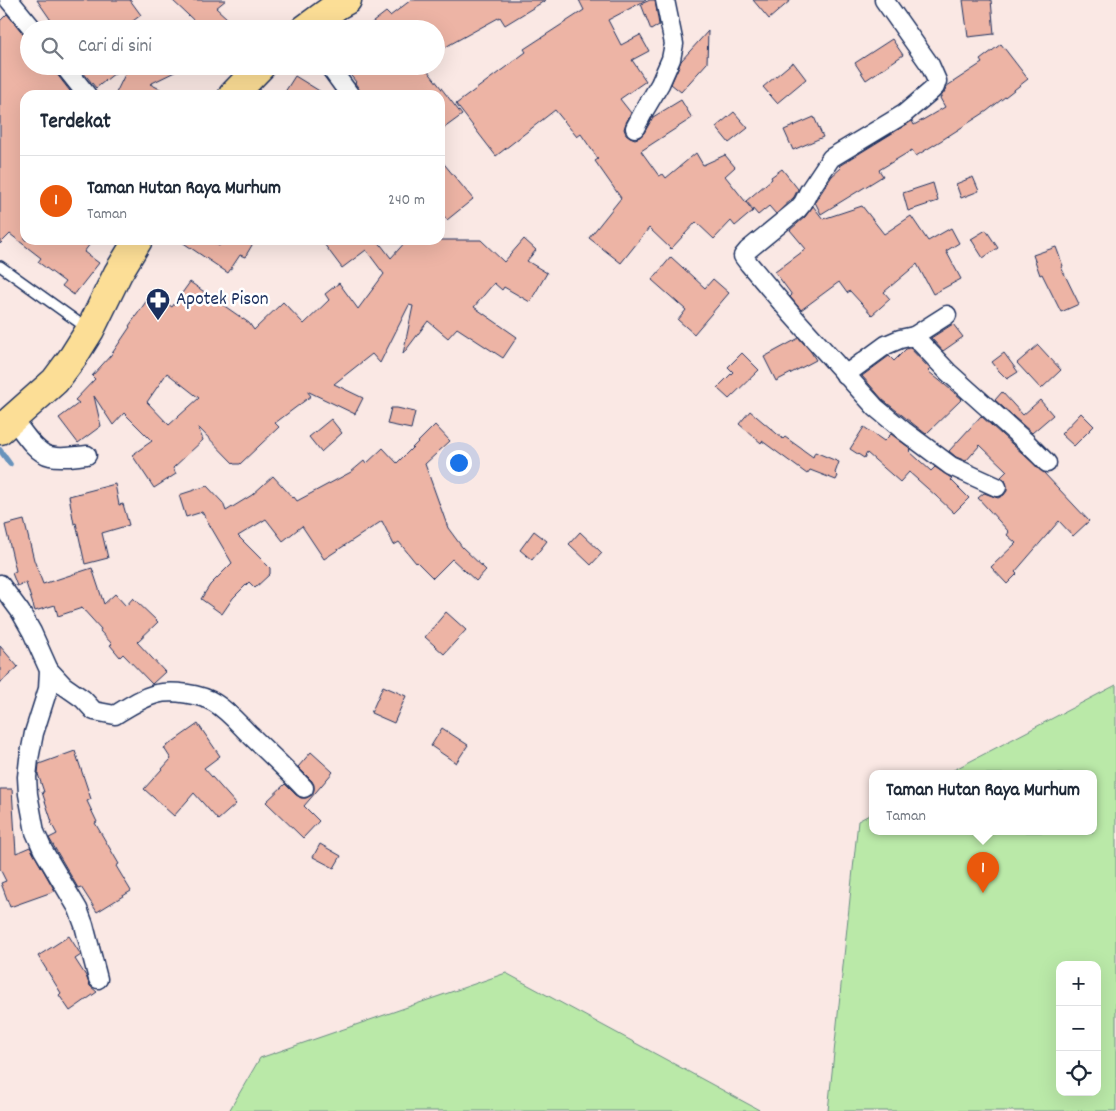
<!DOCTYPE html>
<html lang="id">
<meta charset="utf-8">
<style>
:root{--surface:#fff;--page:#f2f2f3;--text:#1f2937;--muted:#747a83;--line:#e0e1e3;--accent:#ea580c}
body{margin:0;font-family:Dekko,sans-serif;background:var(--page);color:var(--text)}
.controls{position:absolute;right:15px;bottom:15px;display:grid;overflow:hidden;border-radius:10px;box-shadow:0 5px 20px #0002}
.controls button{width:45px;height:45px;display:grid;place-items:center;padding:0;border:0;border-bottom:1px solid var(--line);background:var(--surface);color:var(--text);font:25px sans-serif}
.you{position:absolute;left:458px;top:462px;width:18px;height:18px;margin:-12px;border:4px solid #fff;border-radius:50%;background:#1a73e8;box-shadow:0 0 0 8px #1a73e833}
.badge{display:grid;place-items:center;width:32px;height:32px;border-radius:50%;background:var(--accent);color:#fff;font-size:16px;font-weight:700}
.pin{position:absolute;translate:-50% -41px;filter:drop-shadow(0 1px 2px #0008)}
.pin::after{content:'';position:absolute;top:26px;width:18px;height:15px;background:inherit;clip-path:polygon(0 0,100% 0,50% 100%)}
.popup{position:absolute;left:869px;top:770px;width:228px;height:65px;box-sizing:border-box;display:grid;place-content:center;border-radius:10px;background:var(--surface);filter:drop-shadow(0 1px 4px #0005);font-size:16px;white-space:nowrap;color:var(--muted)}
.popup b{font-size:19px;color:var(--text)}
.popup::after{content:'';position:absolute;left:50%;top:100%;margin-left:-10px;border:10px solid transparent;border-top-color:var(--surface)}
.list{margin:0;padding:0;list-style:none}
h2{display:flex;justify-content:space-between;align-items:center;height:65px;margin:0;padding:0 20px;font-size:21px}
h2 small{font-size:16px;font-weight:400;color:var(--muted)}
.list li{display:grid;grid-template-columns:32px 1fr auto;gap:15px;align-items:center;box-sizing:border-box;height:90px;padding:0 20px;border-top:1px solid var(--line)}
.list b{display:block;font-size:19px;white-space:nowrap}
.list p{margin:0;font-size:16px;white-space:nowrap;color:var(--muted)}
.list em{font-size:16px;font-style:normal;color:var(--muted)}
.icon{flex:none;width:28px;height:28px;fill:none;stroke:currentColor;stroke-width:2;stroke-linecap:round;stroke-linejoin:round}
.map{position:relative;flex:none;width:1116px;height:1111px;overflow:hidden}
.search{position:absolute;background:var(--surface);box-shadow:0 5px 20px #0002;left:20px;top:20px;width:425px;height:55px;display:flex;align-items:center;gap:12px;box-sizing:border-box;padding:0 18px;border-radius:28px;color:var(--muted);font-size:19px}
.panel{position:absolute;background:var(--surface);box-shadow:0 5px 20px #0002;left:20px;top:90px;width:425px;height:155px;border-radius:15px}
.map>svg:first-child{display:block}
.green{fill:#bae9a8;stroke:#6a8c83;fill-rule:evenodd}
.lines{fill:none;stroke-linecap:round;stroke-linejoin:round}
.stream{stroke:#6793bc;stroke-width:5.5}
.building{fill:#edb4a5;stroke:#1b2f5e;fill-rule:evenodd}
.service-casing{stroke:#1b2f5e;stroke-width:12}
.minor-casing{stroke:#1b2f5e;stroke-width:21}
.trunk-casing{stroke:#1b2f5e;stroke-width:31}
.service{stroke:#fff;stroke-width:9}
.minor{stroke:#fff;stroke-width:18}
.trunk{stroke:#fcde96;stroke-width:28}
.labels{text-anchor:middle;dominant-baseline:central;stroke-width:5;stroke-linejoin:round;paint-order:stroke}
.poi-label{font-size:19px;fill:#1b2f5e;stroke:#fff;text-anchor:start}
</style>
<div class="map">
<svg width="1116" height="1111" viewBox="0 0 1116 1111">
<rect width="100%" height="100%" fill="#fae8e4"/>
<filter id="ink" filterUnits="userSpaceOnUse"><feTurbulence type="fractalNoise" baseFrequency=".02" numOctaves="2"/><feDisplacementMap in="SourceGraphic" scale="10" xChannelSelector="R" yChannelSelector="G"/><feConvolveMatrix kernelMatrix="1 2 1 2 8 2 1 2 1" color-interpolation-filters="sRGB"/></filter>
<g filter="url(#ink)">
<g class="green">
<path d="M1116 685V1111H828L858 821 873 813V832H1093V774H946ZM1060 965H1097V1092H1060Z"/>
<path d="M506 973 761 1111H229L260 1058Z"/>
</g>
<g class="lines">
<path class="stream" d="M0 450 10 464"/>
</g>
<g class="building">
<path d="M37 0H130L141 15 122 29H57Z"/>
<path d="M172 0H226L216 8 239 29H203Z"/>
<path d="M411 0H546L505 25 500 17 449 45 436 54V29H364L386 12 390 16Z"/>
<path d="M579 0H646L608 20 621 45 640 35 649 51 632 60 646 81 620 99 631 113 626 123 624 129 626 134 630 137 635 139 640 137 644 133 653 117 681 100 692 118 641 151 659 176 663 174 666 178 696 153 703 165 725 155 735 167 725 176 753 211 735 226 731 221 714 239 696 222 671 249 649 228 621 263 589 238 621 198 595 161 598 159 581 134 577 137 555 110 496 156 456 104 526 52 524 49 584 10Z"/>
<path d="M650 0H655L659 25 651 30 641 4Z"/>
<path d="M753 0H791L769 19Z"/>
<path d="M963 0H991L994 34 968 37Z"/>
<path d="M7 14 25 36 29 39V66H54L56 73 73 95H25V240H93L84 252 99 263 74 295 62 286 65 282 38 262 41 258 10 234 0 244V21Z"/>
<path d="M708 31 707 63 681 92 671 84 681 61Z"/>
<path d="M892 39 903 55 866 80 855 63Z"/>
<path d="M1001 44 1028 79 987 111 942 140 916 156 912 150 879 170 883 176 821 214 815 202 832 176 841 168 839 166 912 121 914 125 945 107 940 98 945 91 947 86 982 63 980 60Z"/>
<path d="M793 62 806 79 777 103 763 87Z"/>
<path d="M78 66H124L96 88Z"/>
<path d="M129 66H187L150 84 172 95H115Z"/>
<path d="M343 66H424L462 115 440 131V95H360L359 89 355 83 356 82Z"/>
<path d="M295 76 326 95H283Z"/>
<path d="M734 112 748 128 729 143 716 127Z"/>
<path d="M814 117 823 137 793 150 784 130Z"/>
<path d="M440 159 473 199 447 220 440 211Z"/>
<path d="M782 169 798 189 794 197 776 214 769 206 758 215 746 201 772 179 771 177Z"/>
<path d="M973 177 979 191 961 198 956 184Z"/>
<path d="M933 183 938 201 908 211 903 193Z"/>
<path d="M813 206 823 219 862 206 884 234 911 216 928 241 951 228 959 243 946 251 961 279 933 294 917 264 884 292 890 299 872 315 850 291 847 293 839 282 801 310 790 297 792 295 775 272 806 249 790 230 805 217Z"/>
<path d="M986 230 998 248 983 258 971 239Z"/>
<path d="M524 239 536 250 527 261 547 273 530 302 504 287 502 290 494 283 474 307 517 337 503 358 457 328 448 338 428 321 403 354 413 306 409 305 380 363 372 354 334 384 363 398 355 414 307 391 311 396 275 423 279 427 240 464H234L198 427 203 440 173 468 176 474 154 488 132 455 152 441 124 413 113 425 94 396 101 426 78 443 59 418 79 403 75 400 95 379 92 376 111 355 130 327 129 326 152 293 172 307 190 282 249 323 254 330 283 302 304 324 329 300 325 294 339 283 358 309 384 274 366 250 342 268 321 240H379L378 241 391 258 407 240H481L504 262ZM167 373 199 398 169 425 147 402Z"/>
<path d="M179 240H210L219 246 221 244 214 240H255L245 257 240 255 228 273Z"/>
<path d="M1056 247 1063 266 1061 267 1079 304 1061 312 1042 274 1040 275 1033 255Z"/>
<path d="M671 257 705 288 713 279 729 293 694 334 678 320 686 310 652 280Z"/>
<path d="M953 324 963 337 943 351 931 338Z"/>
<path d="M799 338 811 352 816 360 776 381 764 357Z"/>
<path d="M1038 345 1061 370 1041 389 1017 363Z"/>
<path d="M910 348 930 369 928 371 962 399 926 434 883 400 862 376 889 356 894 361 906 349Z"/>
<path d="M742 353 759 370 729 399 717 388 733 372 728 367Z"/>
<path d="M1004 353 1018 372 1007 379 999 371 992 362Z"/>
<path d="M1002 392 1023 415 1040 400 1053 415 1032 433 995 400Z"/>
<path d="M391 408H397L415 412 411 429 387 424Z"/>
<path d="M750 411 783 439 785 437 813 457 815 452 839 462 835 473 838 476 836 480 810 470 807 474 762 441 761 443 739 424Z"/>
<path d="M1081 413 1094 426 1074 446 1061 434Z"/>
<path d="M981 416 1043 472 1089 521 1073 536 1059 521 1015 572 1017 574 1007 584 991 567 1016 543 1007 535 1009 532 978 498 984 493 998 498 1004 495 1007 491V486L1005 480 1001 477 1007 471 980 445 966 461 956 457 949 451Z"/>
<path d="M331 419 342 433 321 452 309 437Z"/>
<path d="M435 425 450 441 425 464 448 528 462 547 486 570 476 581 452 559 433 578 417 562 416 563 399 542 394 545 382 521 324 559 302 526 283 541 266 519 238 536 270 568V574L255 588 249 582 233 598 222 614 201 599 210 585 232 563 202 512 186 517 179 495 207 486 223 503 226 511 252 495 273 476 293 498 294 497 297 501 351 472 364 461 366 464 383 448 397 463Z"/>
<path d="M864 427 884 441 891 434 911 449 909 451 931 471 935 467 951 478 952 479 951 480 969 498 954 513 936 496 909 472 900 482 867 453 864 458 850 449Z"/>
<path d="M115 484 119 505 123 504 129 525 102 533 108 558 85 564 76 523 74 524 69 496Z"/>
<path d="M24 520 34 560 43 584 92 568 104 604 115 594 126 606 133 598 158 622 137 642 165 672 152 684 123 654 120 657 110 645 112 644 100 631 101 629 82 608 58 616 55 605 35 611 26 583 17 586 12 573 16 571 5 525Z"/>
<path d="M534 531 547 541 532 560 520 550Z"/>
<path d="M580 532 602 553 591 565 569 544Z"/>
<path d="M446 612 466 630 444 654 425 637Z"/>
<path d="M0 646 18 667 0 683Z"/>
<path d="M383 686 406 696 394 723 371 713Z"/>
<path d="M198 724 220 756 204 768 236 804 218 820 194 793 174 816 144 789 171 759 164 748Z"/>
<path d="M442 728 468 745 456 763 431 746Z"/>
<path d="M75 751 91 799 87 801 97 822 95 823 119 864 116 866 131 891 97 912 81 887 78 888 49 838 57 834 51 823 52 822 42 792H44L38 774 39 764Z"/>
<path d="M311 752 333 772 304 806 319 821 303 838 266 802 285 784 296 795 301 798H306L312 795 314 790V785L312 781 298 767Z"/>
<path d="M0 789H12L16 853 30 847 55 891 10 907 1 883 6 881 0 869Z"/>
<path d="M320 844 341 856 334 868 313 857Z"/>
<path d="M69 936 81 955 75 959 86 976 90 986 97 992 70 1011 59 995 61 993 38 956Z"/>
</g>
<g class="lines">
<defs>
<path id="service" d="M0 266 88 329"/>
<g id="minor">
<path d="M9 0 33 29"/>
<path d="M884 0 930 65 937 81 935 87 931 91 904 114 831 158 809 191 803 203 798 209 748 250 743 256 749 264 792 315 876 408 904 431 951 466 997 487"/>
<path d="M64 66 87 95"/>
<path d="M329 66 350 95"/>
<path d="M635 128 644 111 660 84 671 59 674 44 665 0"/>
<path d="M914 336 948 372 1026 442 1047 463"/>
<path d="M845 375 886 345 900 339 914 336 947 315"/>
<path d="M13 419C22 430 35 453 50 456 62 459 75 456 87 455"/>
<path d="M0 584 20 611 32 632 49 670 48 689 34 733 29 759 27 777 28 794 35 832 43 850 78 909 84 925 98 979"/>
<path d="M49 670 63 685 83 699 94 711 115 715C128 707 141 698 156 694 172 690 201 694 215 703 228 711 239 724 249 734 268 752 286 769 304 788"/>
</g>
<g id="trunk">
<path d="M305 29 338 5 347 0"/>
<path d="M233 95 261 66"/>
<path d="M0 430 55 381 73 357 90 330 118 273 138 240"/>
</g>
</defs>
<use href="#service" class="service-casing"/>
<use href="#minor" class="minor-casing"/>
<use href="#trunk" class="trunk-casing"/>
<use href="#service" class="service"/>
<use href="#minor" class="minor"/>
<use href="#trunk" class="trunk"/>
</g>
</g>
<defs>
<symbol id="pharmacy-pin" viewBox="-11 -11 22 30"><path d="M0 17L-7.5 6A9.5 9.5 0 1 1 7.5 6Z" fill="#1b2f5e" stroke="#fff"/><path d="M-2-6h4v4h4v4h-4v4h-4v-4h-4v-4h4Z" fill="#fff"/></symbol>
</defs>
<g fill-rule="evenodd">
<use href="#pharmacy-pin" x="144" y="286" width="28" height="38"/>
</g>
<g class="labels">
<g class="poi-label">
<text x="176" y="300">Apotek Pison</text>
</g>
</g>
</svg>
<div class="controls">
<button>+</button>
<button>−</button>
<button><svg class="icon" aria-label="locate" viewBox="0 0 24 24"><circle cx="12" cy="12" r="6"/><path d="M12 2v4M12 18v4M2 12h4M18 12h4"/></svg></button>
</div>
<div class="you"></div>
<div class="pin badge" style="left:983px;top:893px">1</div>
<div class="popup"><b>Taman Hutan Raya Murhum</b>Taman</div>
<div class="search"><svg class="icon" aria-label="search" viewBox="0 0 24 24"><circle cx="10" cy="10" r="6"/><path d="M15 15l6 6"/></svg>Cari di sini</div>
<section class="panel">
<h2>Terdekat<small></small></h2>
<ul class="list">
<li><span class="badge">1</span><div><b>Taman Hutan Raya Murhum</b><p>Taman</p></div><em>240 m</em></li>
</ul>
</section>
</div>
